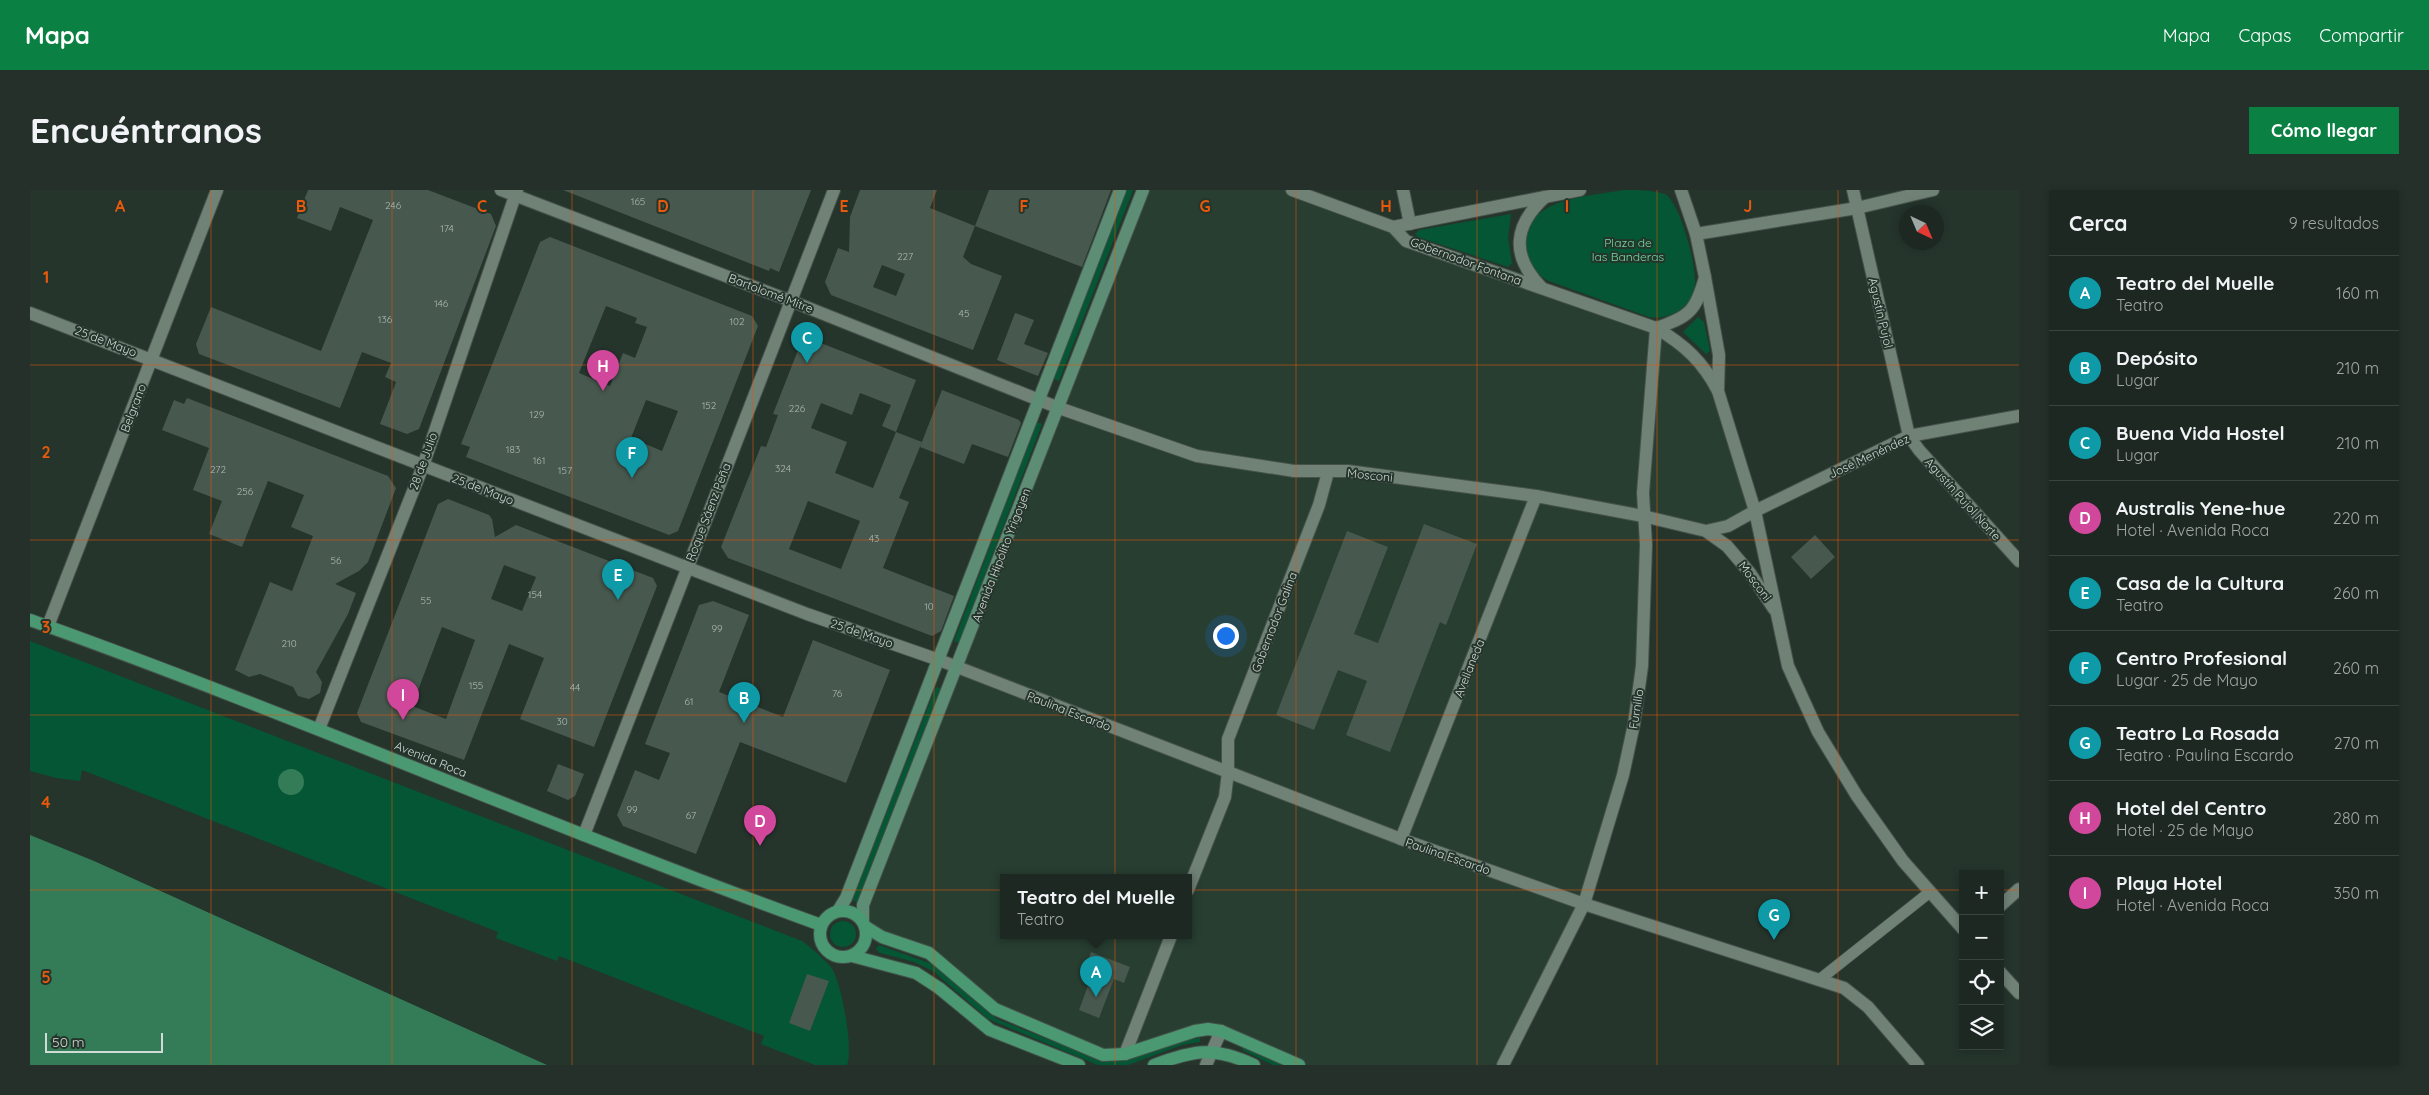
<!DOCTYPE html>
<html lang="es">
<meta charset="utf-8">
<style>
:root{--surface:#1c2821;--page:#25302a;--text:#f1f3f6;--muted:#a0a6a5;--line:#3a443f;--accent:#0b8043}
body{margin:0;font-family:Quicksand,sans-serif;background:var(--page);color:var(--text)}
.controls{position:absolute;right:15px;bottom:15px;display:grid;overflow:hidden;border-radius:0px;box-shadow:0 2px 8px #0003}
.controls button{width:45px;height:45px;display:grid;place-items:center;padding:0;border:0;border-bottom:1px solid var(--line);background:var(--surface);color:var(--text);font:25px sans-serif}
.compass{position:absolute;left:1869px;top:15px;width:45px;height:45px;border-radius:50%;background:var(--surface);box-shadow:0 2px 8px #0003;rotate:136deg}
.scale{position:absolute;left:15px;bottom:12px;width:118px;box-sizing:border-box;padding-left:5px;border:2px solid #d1dbd5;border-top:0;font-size:14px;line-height:18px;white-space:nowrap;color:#d1dbd5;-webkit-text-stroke:4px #25352c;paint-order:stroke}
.you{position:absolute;left:1195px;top:445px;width:18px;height:18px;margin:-12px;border:4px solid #fff;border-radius:50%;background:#1a73e8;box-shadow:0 0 0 8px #1a73e833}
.badge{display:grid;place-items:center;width:32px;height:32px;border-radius:50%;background:var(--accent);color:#fff;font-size:16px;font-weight:700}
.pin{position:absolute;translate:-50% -41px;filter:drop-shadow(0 1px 2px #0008)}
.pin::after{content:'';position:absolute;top:26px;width:18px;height:15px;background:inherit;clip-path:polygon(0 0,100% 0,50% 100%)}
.popup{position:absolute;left:970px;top:684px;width:192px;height:65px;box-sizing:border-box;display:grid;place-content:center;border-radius:0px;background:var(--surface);filter:drop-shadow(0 1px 4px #0005);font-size:16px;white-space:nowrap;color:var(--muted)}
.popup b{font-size:19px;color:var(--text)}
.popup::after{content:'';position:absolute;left:50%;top:100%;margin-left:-10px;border:10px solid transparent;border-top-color:var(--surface)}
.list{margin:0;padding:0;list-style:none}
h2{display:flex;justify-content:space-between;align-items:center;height:65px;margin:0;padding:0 20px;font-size:21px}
h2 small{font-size:16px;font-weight:400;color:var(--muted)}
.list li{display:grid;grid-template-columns:32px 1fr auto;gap:15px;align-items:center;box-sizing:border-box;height:75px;padding:0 20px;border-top:1px solid var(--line)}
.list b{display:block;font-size:19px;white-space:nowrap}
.list p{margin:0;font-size:16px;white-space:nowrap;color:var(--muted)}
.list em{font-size:16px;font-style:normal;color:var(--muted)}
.icon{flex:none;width:28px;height:28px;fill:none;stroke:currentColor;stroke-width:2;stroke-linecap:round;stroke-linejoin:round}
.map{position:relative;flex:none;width:1989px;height:875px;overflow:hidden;border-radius:0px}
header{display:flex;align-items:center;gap:30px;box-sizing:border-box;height:70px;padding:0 25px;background:var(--accent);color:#fff}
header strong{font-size:24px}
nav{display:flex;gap:28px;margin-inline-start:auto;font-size:18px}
.intro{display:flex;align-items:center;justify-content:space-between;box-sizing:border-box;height:120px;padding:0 30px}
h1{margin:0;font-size:35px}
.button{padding:12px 22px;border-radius:0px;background:var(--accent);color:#fff;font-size:18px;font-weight:700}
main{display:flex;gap:30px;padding:0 30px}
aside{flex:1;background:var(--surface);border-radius:0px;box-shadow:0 2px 8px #0003}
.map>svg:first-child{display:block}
.built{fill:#283e31;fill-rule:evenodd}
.green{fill:#045634}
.water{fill:#347c57}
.building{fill:#47584e;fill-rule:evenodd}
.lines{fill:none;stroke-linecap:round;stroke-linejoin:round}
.pedestrian-casing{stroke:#45514a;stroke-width:12}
.minor-casing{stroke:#45514a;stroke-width:14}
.tertiary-casing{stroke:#45514a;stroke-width:14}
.secondary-casing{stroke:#45514a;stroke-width:14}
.primary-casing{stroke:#45514a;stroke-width:14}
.pedestrian{stroke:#708176;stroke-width:11}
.minor{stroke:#708176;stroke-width:12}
.tertiary{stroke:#708176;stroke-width:12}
.secondary{stroke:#5d8d74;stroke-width:12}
.primary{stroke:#4a9972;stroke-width:12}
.grid{fill:none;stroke:#e8590c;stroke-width:1;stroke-opacity:0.55}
.labels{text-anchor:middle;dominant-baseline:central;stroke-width:4;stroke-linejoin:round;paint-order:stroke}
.number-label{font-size:10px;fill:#aebab3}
.park-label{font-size:12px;fill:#75daa3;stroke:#25352c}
.street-label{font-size:12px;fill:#d1dbd5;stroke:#25352c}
.grid-label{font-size:16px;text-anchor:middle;font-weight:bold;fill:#e8590c;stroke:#25352c;stroke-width:4;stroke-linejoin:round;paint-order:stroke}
</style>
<header>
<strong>Mapa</strong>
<nav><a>Mapa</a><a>Capas</a><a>Compartir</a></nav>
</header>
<div class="intro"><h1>Encuéntranos</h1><a class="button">Cómo llegar</a></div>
<main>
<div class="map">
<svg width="1989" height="875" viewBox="0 0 1989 875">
<rect width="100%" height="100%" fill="#25352c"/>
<path class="built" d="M1113 0H1262L1363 37 1376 51 1626 138 1678 182 1725 321 1676 341 1613 326 1604 534 1554 714 1465 875H1269L1191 841 1084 866 965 819 910 771 836 737 833 715ZM974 688H1158V746H974Z"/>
<g class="green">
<path d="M1097 0H1103L1029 191 1024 189Z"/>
<path d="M1594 0C1607 0 1623 0 1635 4 1651 14 1666 75 1665 93 1665 116 1639 131 1619 127L1519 91C1505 85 1501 75 1496 61 1494 55 1495 49 1497 42 1507 7 1563 6 1594 0Z"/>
<path d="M1481 24 1478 48 1482 73 1478 77 1388 47 1385 44 1389 40Z"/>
<path d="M1668 127 1674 132 1680 161 1676 164 1653 142Z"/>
<path d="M1007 232 1012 234 929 453 924 451Z"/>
<path d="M0 451 772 751C782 758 793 768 801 777 811 790 824 859 817 875H785L731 854 734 846 529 766 527 771 466 748 468 742 52 580 50 591 26 588 0 581Z"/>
<path d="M906 497 912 499 827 712 822 710Z"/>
<circle cx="813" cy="744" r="13"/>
<path d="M849 755 902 774 967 829 1074 871C1108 873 1137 851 1170 848V852L1152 855 1098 875H1068L958 829 903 781 884 772 850 763 846 759Z"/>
<path d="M1214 856 1254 875H1243L1212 860Z"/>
</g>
<g class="water">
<circle cx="261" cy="592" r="13"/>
<path d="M0 645 64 671 517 875H0Z"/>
</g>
<g class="building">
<path d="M278 0H398L461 24 466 36 389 239 377 244 350 234 366 192 355 187 361 173 332 162 310 218 169 164 166 154 181 117 291 161 343 30 310 17 301 41 267 28Z"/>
<path d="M533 0H781L749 82 740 78 739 81Z"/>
<path d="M830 0H907L900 18 945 36 933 67 941 74 972 86 943 160 801 105 795 92 808 58 819 62 820 27ZM852 75 875 84 866 106 843 97Z"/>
<path d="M959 0H1081L1052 77 945 36Z"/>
<path d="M520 47 722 126 728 136 648 341 639 345 436 267 440 257 431 254 510 52ZM576 116 607 128 605 133 617 137 605 168 593 163 580 196 549 183ZM616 210 648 221 632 261 601 248Z"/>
<path d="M985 123 1004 130 994 154 1018 163 1008 186 967 170Z"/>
<path d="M783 150 886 190 866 242 892 252 869 308 879 312 853 378 924 406 911 441 902 446 698 368 691 357 731 256 736 257 748 225 743 224 770 155ZM830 203 861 215 852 236 866 242 843 298 805 283 817 252 781 238 791 213 822 225ZM778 311 830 331 811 379 759 359Z"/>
<path d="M912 200 989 230 991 233 978 267 942 254 934 274 890 257Z"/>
<path d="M157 208 358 286 366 298 338 372 329 381 305 394 326 403 318 424 286 482 292 492 290 503 279 509 268 506 263 497 230 484 219 487 205 480 240 392 262 401 283 346 261 337 274 305 238 291 212 357 179 344 192 311 163 300 179 258 132 240 144 210 154 214Z"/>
<path d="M418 309 459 325 462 329 465 347 486 335 623 388 627 396 564 557 490 529 514 468 479 454 434 570 331 532 327 523 408 314ZM474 375 506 387 492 421 461 409ZM412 437 445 450 416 529 382 516Z"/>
<path d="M1394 334 1447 354 1416 435 1410 432 1360 562 1316 545 1337 491 1308 480 1284 540 1246 525 1317 341 1358 357 1324 444 1348 453Z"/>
<path d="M1785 345 1805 367 1781 389 1761 367Z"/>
<path d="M683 411 719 425 689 502 753 527 783 450 860 480 816 593 710 552 666 664 593 636 587 625 605 580 629 590 640 563 615 554 669 415Z"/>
<path d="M528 574 554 584 545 606 538 610 517 601Z"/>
<path d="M1061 762 1100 777 1094 793 1084 789 1069 828 1049 820 1063 782 1055 778Z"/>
<path d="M777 784 799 791 780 841 759 833Z"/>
</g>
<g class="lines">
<defs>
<path id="pedestrian" d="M1789 790 1900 702"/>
<g id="minor">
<path d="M471 0 761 111 1029 218 1167 266 1264 281H1318L1506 306 1613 326 1676 341 1697 356 1720 383 1744 419"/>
<path d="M1262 0 1363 37 1376 51 1626 138C1655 155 1673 172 1688 201"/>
<path d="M1373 0 1380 34"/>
<path d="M1823 0 1879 246 1889 260 1989 371"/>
<path d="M1363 37 1550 0"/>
<path d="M1666 44 1827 18 1903 0"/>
<path d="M1511 97C1481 66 1483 36 1515 7"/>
<path d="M0 123 777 424 909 470 1371 649 1554 714 1814 798 1838 817 1888 875"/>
<path d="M1626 138C1659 127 1666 121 1675 87"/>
<path d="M1676 341 1698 336 1725 321 1879 246 1989 226"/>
<path d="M18 436 187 0"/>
<path d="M289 539 393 276 487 0"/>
<path d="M554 645 804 0"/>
<path d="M1371 649 1506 306"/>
<path d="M1158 700 1195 607 1198 582V549L1289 315 1298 282"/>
<path d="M1970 716 1989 699"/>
<path d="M1095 864 1141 746"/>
<path d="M1176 875 1191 841"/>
<path d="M1473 875 1554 714 1593 585 1604 534 1612 476 1616 355 1613 303 1626 138"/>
</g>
<g id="tertiary">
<path d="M1651 0 1666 44 1675 87 1689 165 1688 201 1725 321 1758 476 1788 542 1827 606 1873 671 1933 739"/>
<path d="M1970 782 1989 803"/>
</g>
<g id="secondary">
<path d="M808 721 816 708 1090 0"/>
<path d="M833 731V715L1113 0"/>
</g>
<g id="primary">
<path d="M0 430C266 525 525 639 791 735"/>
<circle cx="813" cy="744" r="23"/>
<path d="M836 737 852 747 899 763 965 819 1073 865 1095 864 1165 841 1178 839 1191 841 1269 875"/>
<path d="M822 766 886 783 909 798 960 840 1049 875"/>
<path d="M1124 875C1164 860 1184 856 1224 875"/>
</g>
</defs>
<use href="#pedestrian" class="pedestrian-casing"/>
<use href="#minor" class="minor-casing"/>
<use href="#tertiary" class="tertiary-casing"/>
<use href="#secondary" class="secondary-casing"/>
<use href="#primary" class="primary-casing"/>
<use href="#pedestrian" class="pedestrian"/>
<use href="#minor" class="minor"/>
<use href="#tertiary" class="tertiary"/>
<use href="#secondary" class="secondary"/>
<use href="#primary" class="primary"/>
</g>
<path class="grid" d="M181 0V875M362 0V875M542 0V875M723 0V875M904 0V875M1085 0V875M1266 0V875M1447 0V875M1627 0V875M1808 0V875M0 175H1989M0 350H1989M0 525H1989M0 700H1933M1970 700H1989"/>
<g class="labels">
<g class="number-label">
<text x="608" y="11">165</text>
<text x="363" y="15">246</text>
<text x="417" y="38">174</text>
<text x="875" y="66">227</text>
<text x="411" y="113">146</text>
<text x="934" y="123">45</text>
<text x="355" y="129">136</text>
<text x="707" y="131">102</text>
<text x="679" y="215">152</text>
<text x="767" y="218">226</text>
<text x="507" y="224">129</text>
<text x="483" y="259">183</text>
<text x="509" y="270">161</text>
<text x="753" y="278">324</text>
<text x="188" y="279">272</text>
<text x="535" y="280">157</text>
<text x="215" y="301">256</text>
<text x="844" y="348">43</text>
<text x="306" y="370">56</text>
<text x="505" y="404">154</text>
<text x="396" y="410">55</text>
<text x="899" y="416">10</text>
<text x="687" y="438">99</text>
<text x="259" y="453">210</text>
<text x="446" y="495">155</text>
<text x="545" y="497">44</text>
<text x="807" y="503">76</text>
<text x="659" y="511">61</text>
<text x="532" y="531">30</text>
<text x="602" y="619">99</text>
<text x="661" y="625">67</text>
</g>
<g class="park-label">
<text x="1598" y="52">Plaza de<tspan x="1598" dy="14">las Banderas</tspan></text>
</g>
<g class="street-label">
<text transform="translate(1436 71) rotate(20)">Gobernador Fontana</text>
<text transform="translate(741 103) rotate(21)">Bartolomé Mitre</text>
<text transform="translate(1851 123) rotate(77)">Agustín Pujol</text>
<text transform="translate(76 151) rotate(21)">25 de Mayo</text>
<text transform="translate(103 218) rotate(-69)">Belgrano</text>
<text transform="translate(1839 266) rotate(-25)">José Menéndez</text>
<text transform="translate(393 271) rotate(-70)">28 de Julio</text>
<text transform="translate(1340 285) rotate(6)">Mosconi</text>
<text transform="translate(453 299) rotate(21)">25 de Mayo</text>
<text transform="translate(1933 309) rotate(48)">Agustín Pujol Norte</text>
<text transform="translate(678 322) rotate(-69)">Roque Sáenz Peña</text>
<text transform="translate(971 365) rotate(-69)">Avenida Hipólito Yrigoyen</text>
<text transform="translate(1725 391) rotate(53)">Mosconi</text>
<text transform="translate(1244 432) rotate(-69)">Gobernador Galina</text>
<text transform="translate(832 443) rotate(19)">25 de Mayo</text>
<text transform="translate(1439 478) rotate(-68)">Avellaneda</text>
<text transform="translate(1606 519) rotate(-81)">Furnillo</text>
<text transform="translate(1039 521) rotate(21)">Paulina Escardo</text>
<text transform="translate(401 569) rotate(22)">Avenida Roca</text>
<text transform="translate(1418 666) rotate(19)">Paulina Escardo</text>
</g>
</g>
<g class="grid-label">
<text x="90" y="22">A</text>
<text x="271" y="22">B</text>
<text x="452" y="22">C</text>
<text x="633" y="22">D</text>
<text x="814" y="22">E</text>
<text x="994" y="22">F</text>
<text x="1175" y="22">G</text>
<text x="1356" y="22">H</text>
<text x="1537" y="22">I</text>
<text x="1718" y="22">J</text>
<text x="16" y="93">1</text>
<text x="16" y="268">2</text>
<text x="16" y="443">3</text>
<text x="16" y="618">4</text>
<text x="16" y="793">5</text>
</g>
</svg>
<div class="controls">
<button>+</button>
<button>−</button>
<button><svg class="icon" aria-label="locate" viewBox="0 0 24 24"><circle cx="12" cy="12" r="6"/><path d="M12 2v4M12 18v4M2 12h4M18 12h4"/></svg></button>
<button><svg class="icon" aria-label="layers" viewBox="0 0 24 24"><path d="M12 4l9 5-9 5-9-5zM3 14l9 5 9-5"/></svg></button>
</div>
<svg class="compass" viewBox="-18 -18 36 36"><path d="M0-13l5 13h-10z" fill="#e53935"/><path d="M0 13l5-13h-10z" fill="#a0a6a5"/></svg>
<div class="scale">50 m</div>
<div class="you"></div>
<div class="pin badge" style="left:1066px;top:807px;background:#0f9aa8">A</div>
<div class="popup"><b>Teatro del Muelle</b>Teatro</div>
<div class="pin badge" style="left:714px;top:533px;background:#0f9aa8">B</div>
<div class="pin badge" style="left:777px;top:173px;background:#0f9aa8">C</div>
<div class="pin badge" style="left:730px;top:656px;background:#d1479c">D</div>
<div class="pin badge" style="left:588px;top:410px;background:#0f9aa8">E</div>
<div class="pin badge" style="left:602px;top:288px;background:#0f9aa8">F</div>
<div class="pin badge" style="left:1744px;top:750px;background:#0f9aa8">G</div>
<div class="pin badge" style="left:573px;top:201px;background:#d1479c">H</div>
<div class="pin badge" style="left:373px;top:530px;background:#d1479c">I</div>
</div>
<aside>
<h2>Cerca<small>9 resultados</small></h2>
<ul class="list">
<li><span class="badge" style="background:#0f9aa8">A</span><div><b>Teatro del Muelle</b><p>Teatro</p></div><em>160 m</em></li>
<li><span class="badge" style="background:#0f9aa8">B</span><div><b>Depósito</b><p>Lugar</p></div><em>210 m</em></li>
<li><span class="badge" style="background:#0f9aa8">C</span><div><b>Buena Vida Hostel</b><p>Lugar</p></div><em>210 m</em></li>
<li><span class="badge" style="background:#d1479c">D</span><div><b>Australis Yene-hue</b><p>Hotel · Avenida Roca</p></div><em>220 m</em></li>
<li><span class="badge" style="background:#0f9aa8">E</span><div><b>Casa de la Cultura</b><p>Teatro</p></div><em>260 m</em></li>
<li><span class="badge" style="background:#0f9aa8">F</span><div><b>Centro Profesional</b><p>Lugar · 25 de Mayo</p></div><em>260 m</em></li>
<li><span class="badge" style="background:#0f9aa8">G</span><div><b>Teatro La Rosada</b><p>Teatro · Paulina Escardo</p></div><em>270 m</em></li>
<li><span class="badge" style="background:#d1479c">H</span><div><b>Hotel del Centro</b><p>Hotel · 25 de Mayo</p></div><em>280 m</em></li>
<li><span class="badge" style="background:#d1479c">I</span><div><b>Playa Hotel</b><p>Hotel · Avenida Roca</p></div><em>350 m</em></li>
</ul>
</aside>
</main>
